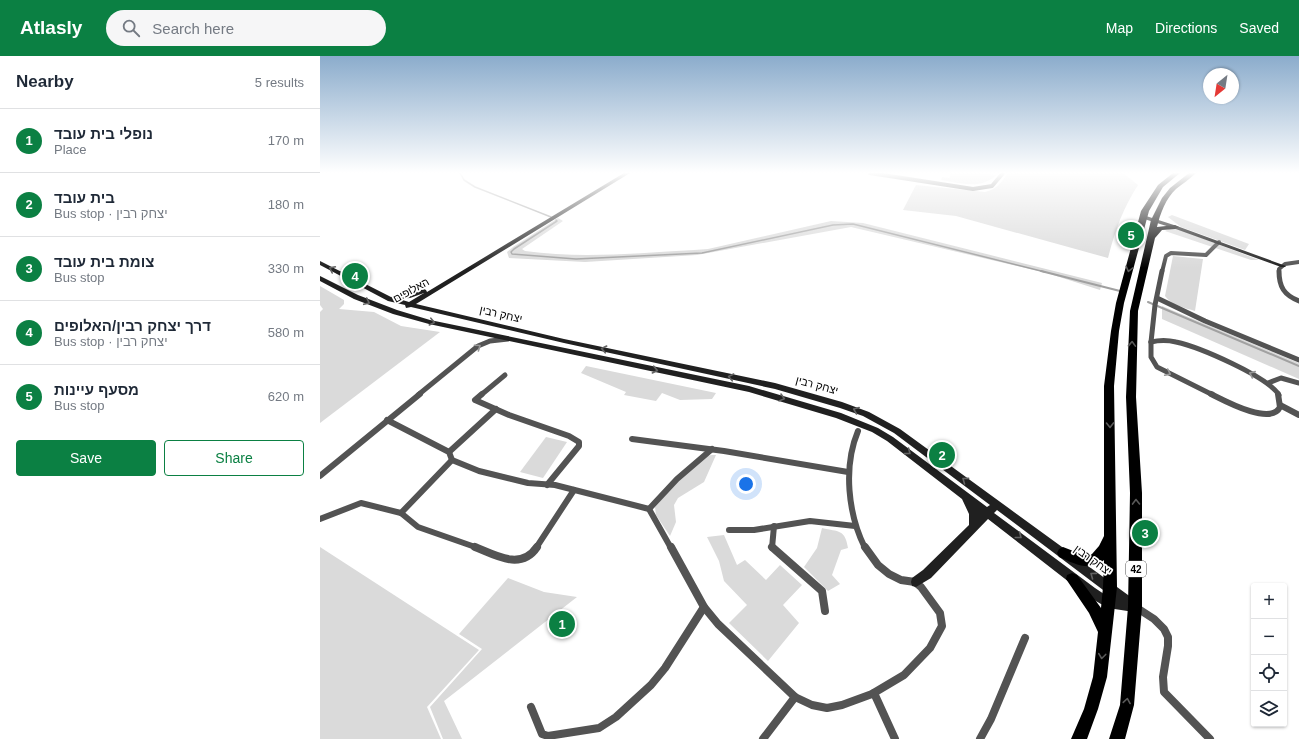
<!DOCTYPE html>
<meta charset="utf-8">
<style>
:root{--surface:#fff;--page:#f6f6f7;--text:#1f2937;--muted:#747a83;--line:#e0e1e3;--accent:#0b8043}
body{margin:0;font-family:Arial,Heebo,sans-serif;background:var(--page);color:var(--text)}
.controls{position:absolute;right:12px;bottom:12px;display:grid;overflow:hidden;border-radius:4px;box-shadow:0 1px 3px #0004}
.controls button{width:36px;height:36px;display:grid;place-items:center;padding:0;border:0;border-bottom:1px solid var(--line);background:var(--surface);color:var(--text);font:20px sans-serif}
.compass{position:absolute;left:883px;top:12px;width:36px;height:36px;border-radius:50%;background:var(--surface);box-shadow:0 1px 3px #0004;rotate:210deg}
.you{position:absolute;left:426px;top:428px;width:14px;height:14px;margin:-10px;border:3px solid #fff;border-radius:50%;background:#1a73e8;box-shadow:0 0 0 6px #1a73e833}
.badge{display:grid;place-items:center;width:26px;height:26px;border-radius:50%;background:var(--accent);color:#fff;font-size:13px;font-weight:700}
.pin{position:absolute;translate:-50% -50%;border:2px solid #fff;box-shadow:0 1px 4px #0006}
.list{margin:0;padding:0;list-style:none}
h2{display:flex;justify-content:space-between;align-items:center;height:52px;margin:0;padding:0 16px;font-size:17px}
h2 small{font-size:13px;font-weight:400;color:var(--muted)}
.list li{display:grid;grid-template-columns:26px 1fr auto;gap:12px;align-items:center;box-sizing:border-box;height:64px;padding:0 16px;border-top:1px solid var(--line)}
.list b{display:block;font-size:15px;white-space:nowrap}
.list p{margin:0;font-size:13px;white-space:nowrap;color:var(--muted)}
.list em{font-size:13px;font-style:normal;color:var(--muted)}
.actions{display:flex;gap:8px;padding:12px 16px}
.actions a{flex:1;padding:9px 0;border:1px solid var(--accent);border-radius:4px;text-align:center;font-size:14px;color:var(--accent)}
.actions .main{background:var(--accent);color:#fff}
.icon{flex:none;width:22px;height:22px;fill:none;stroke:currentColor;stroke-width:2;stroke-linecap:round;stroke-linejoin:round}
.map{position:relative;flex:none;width:979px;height:683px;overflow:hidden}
header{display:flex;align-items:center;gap:24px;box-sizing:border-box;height:56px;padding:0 20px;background:var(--accent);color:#fff}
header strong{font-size:19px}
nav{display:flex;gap:22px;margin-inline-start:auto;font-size:14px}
.search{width:280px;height:36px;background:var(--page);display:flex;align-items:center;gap:10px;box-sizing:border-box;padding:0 14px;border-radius:22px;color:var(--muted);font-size:15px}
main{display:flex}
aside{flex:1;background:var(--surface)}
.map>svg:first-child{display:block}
.green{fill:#dadada}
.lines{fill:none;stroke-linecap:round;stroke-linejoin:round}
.stream-far1{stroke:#a1a1a1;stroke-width:1.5}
.stream{stroke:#a1a1a1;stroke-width:2}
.street-far3{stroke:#535353;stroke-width:4}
.street-far2{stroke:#535353;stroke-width:5}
.street-far1{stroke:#535353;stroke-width:6}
.street{stroke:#535353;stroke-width:8}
.secondary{fill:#202020;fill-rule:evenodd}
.highway{fill:#000;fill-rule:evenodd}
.oneway{stroke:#636363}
.oneway2{stroke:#595959}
.oneway3{stroke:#989898}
.labels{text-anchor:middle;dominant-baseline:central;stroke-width:3.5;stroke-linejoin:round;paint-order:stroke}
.shield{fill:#fff;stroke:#4c4c4c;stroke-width:1}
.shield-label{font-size:10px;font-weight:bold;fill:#000}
.street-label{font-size:11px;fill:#000;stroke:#fff}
</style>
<header>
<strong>Atlasly</strong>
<div class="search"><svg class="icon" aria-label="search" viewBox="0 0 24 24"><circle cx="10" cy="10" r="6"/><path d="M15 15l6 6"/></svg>Search here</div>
<nav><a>Map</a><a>Directions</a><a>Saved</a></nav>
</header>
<main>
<aside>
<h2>Nearby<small>5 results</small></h2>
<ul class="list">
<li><span class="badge">1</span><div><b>נופלי בית עובד</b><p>Place</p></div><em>170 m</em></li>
<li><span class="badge">2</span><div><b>בית עובד</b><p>Bus stop · יצחק רבין</p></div><em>180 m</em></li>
<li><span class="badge">3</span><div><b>צומת בית עובד</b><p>Bus stop</p></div><em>330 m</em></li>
<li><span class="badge">4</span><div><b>דרך יצחק רבין/האלופים</b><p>Bus stop · יצחק רבין</p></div><em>580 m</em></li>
<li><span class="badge">5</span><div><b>מסעף עיינות</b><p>Bus stop</p></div><em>620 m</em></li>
</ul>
<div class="actions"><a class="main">Save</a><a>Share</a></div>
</aside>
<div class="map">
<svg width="979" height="683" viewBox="0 0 979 683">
<rect width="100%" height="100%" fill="#fff"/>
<g class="green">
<path d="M626 117H658L676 119C661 134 640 127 621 124L622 121 629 122 631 118Z"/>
<path d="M688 117H803L818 129C803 152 795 175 788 202L636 160 583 154 596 129 665 136C677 133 681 127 688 117Z"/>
<path d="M852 159 929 188 925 194 861 171 848 161Z"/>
<path d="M238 162 243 165 202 193 205 195C261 203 318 197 374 194L388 193 511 165 543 167 782 227 780 234 727 217 531 171 377 199 265 206 189 202 187 196 193 191Z"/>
<path d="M851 172 858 173 939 204H931L845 175Z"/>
<path d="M853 200 883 203 875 255C865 252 851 249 845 240Z"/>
<path d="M0 230 24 244V248L19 253 54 256 81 270 120 276 0 367V256L3 253 0 249Z"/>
<path d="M842 250 979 307V323L842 263Z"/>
<path d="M266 310 396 337 392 343 360 344 342 337 336 345 304 339 306 336 261 317Z"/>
<path d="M226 381 247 386 223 422 200 416Z"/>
<path d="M392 399H396L384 426 358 442 354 449 356 466 350 480 336 459 335 451 353 430 386 400Z"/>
<path d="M502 472C519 476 525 473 528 492L521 494 512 519 520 528 508 535 484 511 497 492Z"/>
<path d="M404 479 417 509 425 504 446 524 460 509 482 529 463 549 479 567 448 605 409 567 427 549 404 525 399 505 387 481Z"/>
<path d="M0 491 159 594 107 651 121 683H0Z"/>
<path d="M188 522 224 536 257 541 124 645 142 683H123L110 651 162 593 139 578Z"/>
</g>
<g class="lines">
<g class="stream-far1">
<path d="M140 117 144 124 155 131 231 161"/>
<path d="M236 164 237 165 194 193 191 196 192 198 256 203 382 197 513 169 533 168 725 216"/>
</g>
<g class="stream">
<path d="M721 215 800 235"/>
<path d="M828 246 979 310"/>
</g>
<g class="street-far3">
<path d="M550 117 653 133 672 130 683 117"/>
<path d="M842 216 846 200 851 197 886 199 899 186"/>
<path d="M959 216V213L965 208 979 206"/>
</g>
<g class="street-far2">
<path d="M959 215C959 231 964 239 979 245"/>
<path d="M837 242 885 265 979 304"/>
<path d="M831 286V301L837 311 893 339"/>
<path d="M831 286 835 249 842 215"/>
<path d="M831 286C839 284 848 284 856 286 879 291 947 320 959 339"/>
<path d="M948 327 961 322 979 327"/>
<path d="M98 339 158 290 170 285 188 283"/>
<path d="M161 339 185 319"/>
</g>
<g class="street-far1">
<path d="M162 338 155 344 189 359 249 380 259 386V390L227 429"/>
<path d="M891 338C905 345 951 370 960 351L958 338"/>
<path d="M960 349 979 359"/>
<path d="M67 364 129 396 132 404 159 415 208 427 235 429 329 453 351 492"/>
<path d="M538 375C523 411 528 458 545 492"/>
<path d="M312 383 404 395 528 416"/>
<path d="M129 396 176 353"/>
<path d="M0 420 100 338"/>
<path d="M329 453 357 423 392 393"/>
<path d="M81 457 132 404"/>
<path d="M0 463 41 447 81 457 98 471 158 492"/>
<path d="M409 474H434L490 465 535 470"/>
<path d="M216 492 254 434"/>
<path d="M452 492 454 470"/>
</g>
<g class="street">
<path d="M155 491C175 499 201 515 217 491"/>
<path d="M351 491 384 551 398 568 475 641 492 649 507 652 522 649 552 638 584 619 610 592 622 570 620 557 601 531 595 526 581 524 569 518 558 509 545 491"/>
<path d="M452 491 502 535 505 555"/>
<path d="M817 552 834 563 844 573 848 581V590L843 621 844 636 890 683"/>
<path d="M554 637 575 683"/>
<path d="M211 651 222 678 228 680 279 672 296 661 331 629 345 612 384 551"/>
<path d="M443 683 475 641"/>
<path d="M660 683 671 663 705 582"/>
</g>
<g class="secondary">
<path d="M304 117H310L96 248 244 283 455 327 522 346 549 356 580 373 819 547 820 551 819 555 814 556 788 552 767 540 668 463 611 522 596 531 592 530 591 526 592 522 603 514 649 469V458L642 443 567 385 552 376 516 362 429 336 109 268 73 258 34 243 0 225V220L38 239 77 254 110 264 429 330 521 357 558 372 573 381 667 451 670 449 574 377 543 360 520 352 455 333 244 287 91 251 86 252 85 249 68 245 0 209V205L2 206 71 241 89 238 104 233 106 234 107 236ZM104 237 89 246 79 243 90 242ZM677 454 795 543 790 542 775 532 674 457Z"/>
<path d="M823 159 857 170 966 210 965 211H961L853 172 821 162 820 161Z"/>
</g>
<g class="highway">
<path d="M853 117H860L843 131 829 155 804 247 799 275 794 330 797 531 787 621 778 653 767 683H751L764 653 773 621 778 576 769 557 746 523 747 519 752 517 757 519 781 552 783 531 784 504C771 517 753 507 739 501L737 497 739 493 743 491 761 498H772L779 490 784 480V330L791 275 796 247 821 155 838 129Z"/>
<path d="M869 117H876C870 123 862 128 856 133 846 142 840 158 837 171L855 169 859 171 855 173 842 174 835 182 818 255 816 341 822 437V551L814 649 805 683H789L800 649 808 551 810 437 806 341 810 255 831 164 842 142 850 132Z"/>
</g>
</g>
<defs><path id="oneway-chevron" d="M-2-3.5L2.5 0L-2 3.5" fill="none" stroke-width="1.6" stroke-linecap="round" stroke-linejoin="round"/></defs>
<g class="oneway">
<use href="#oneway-chevron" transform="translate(12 213) rotate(-153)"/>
<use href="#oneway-chevron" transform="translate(47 246) rotate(25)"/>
<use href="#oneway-chevron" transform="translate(112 266) rotate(13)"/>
<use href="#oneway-chevron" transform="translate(284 293) rotate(-168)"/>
<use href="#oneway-chevron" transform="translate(335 314) rotate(12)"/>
<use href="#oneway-chevron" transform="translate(411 321) rotate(-168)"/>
<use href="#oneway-chevron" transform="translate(462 342) rotate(15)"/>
<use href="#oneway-chevron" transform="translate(536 354) rotate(-158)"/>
<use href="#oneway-chevron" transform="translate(588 396) rotate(37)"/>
<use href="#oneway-chevron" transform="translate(645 424) rotate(-144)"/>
<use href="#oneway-chevron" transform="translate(699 480) rotate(38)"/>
<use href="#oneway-chevron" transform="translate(773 519) rotate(-144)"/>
</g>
<g class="oneway2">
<use href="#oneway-chevron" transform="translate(809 213) rotate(104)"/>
<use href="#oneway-chevron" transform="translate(812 288) rotate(-88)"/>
<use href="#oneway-chevron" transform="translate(790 369) rotate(89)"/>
<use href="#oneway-chevron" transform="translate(816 446) rotate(-91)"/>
<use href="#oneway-chevron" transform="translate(782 600) rotate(97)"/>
<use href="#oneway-chevron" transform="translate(807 645) rotate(-81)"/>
</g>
<g class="oneway3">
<use href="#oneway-chevron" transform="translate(158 291) rotate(-35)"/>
<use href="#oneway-chevron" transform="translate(848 317) rotate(26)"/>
<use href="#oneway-chevron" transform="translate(932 318) rotate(-156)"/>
</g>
<linearGradient id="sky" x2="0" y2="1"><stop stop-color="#8baccc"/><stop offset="0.55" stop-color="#fff"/><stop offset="1" stop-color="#fff" stop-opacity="0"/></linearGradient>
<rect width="979" height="212" fill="url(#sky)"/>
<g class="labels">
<rect class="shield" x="806" y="505" width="20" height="16" rx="3"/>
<g class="shield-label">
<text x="816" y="513">42</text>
</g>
<g class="street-label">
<text transform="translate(91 234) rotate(-29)">האלופים</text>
<text transform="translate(181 258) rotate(13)">יצחק רבין</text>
<text transform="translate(497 329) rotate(15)">יצחק רבין</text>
<text transform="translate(773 504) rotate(36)">יצחק רבין</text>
</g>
</g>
</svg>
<div class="controls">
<button>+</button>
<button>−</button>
<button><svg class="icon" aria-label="locate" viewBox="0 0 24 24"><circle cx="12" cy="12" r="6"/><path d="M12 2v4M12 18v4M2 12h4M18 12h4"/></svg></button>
<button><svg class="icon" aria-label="layers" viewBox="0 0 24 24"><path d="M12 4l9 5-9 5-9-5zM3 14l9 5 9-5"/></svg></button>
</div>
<svg class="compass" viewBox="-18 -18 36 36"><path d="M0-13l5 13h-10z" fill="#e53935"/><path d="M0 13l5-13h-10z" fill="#747a83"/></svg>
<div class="you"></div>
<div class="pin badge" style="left:242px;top:568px">1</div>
<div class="pin badge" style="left:622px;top:399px">2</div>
<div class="pin badge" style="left:825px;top:477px">3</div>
<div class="pin badge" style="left:35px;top:220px">4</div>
<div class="pin badge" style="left:811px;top:179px">5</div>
</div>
</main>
